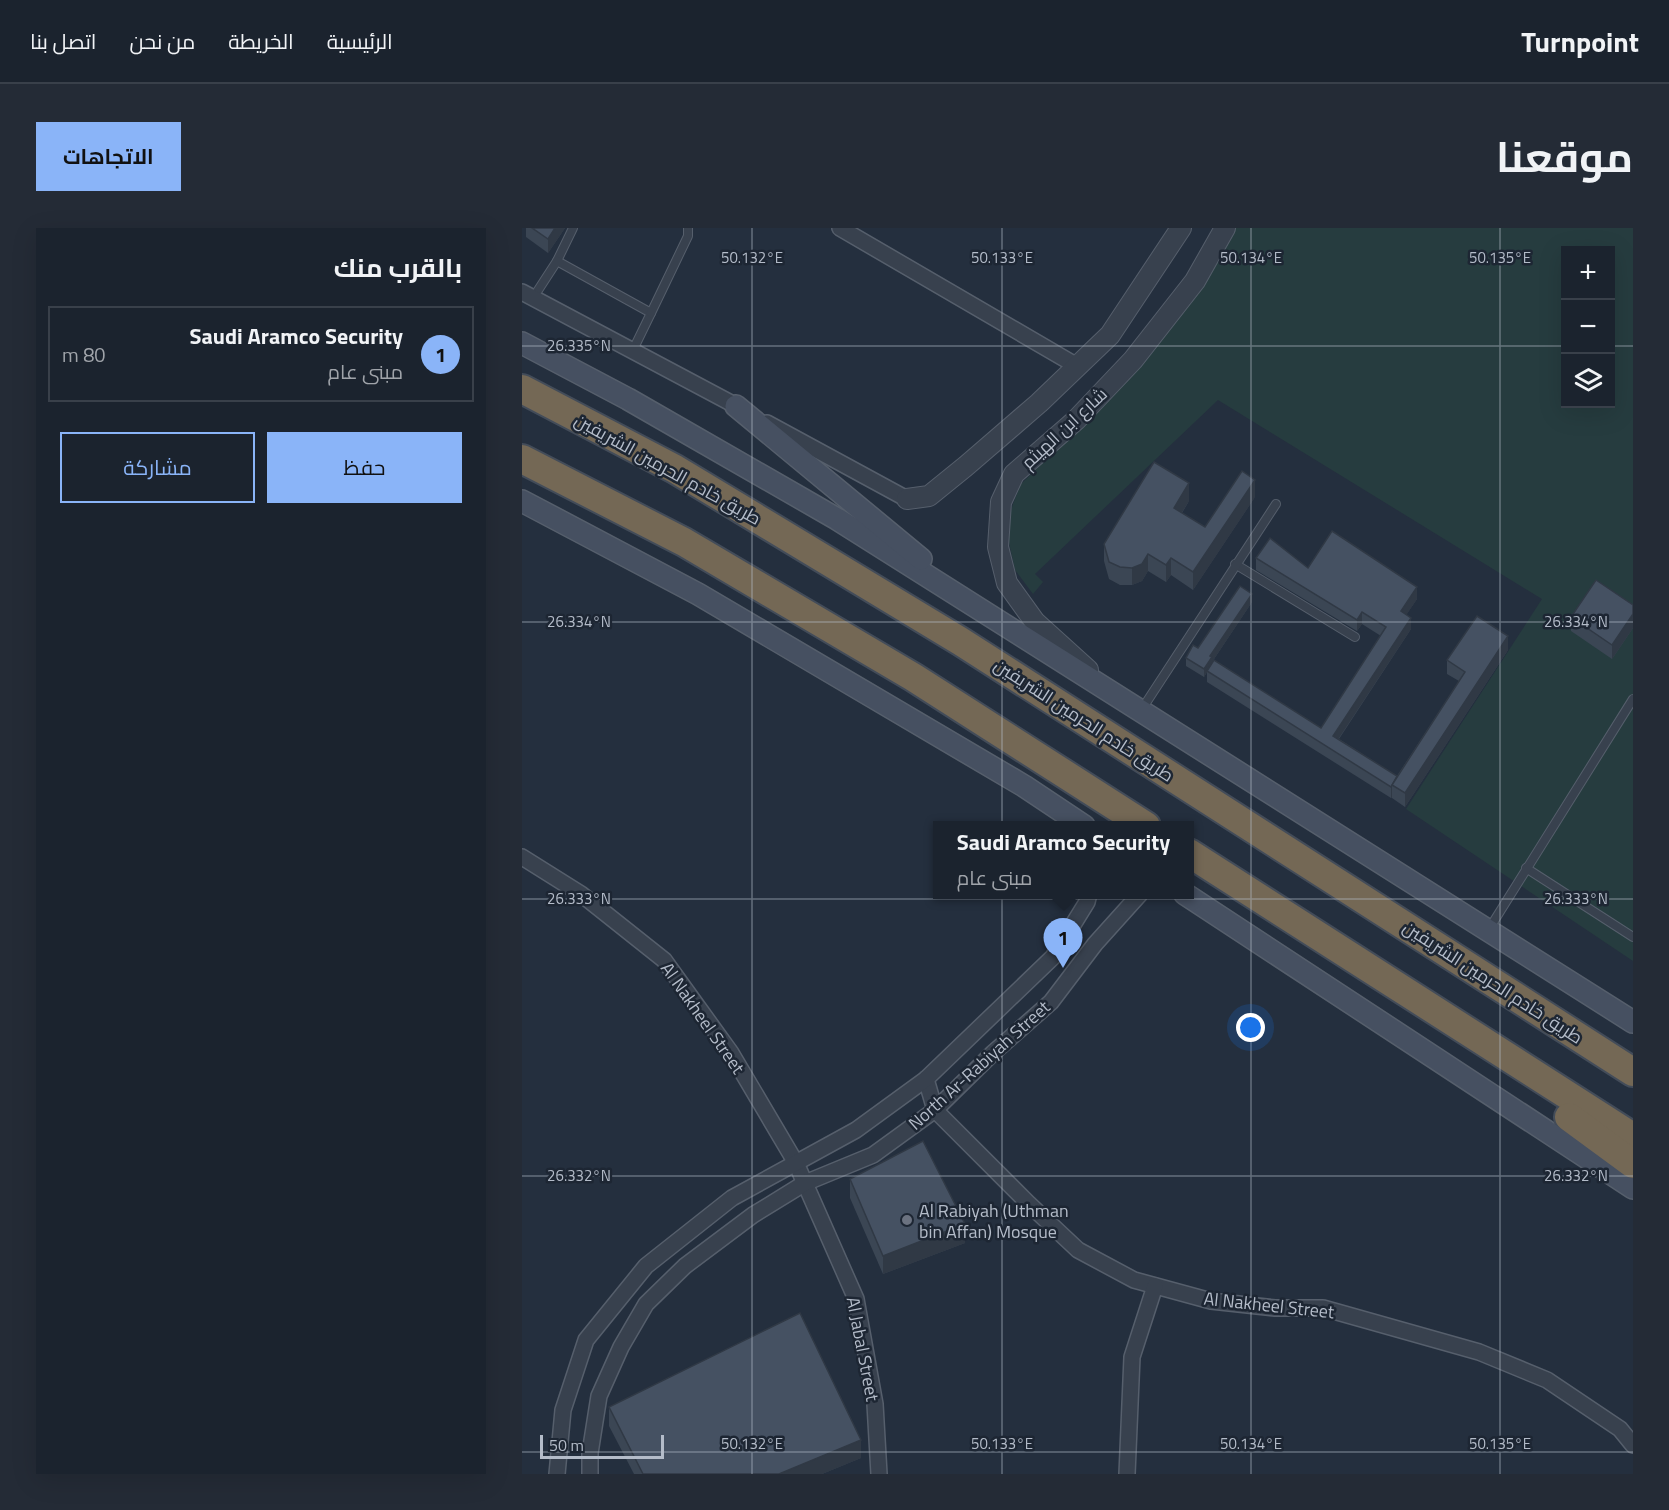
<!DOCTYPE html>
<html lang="ar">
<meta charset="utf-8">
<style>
:root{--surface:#1b232e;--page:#242b36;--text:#f1f3f6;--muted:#a0a4aa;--line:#39404a;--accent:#8ab4f8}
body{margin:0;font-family:"Titillium Web",Cairo,sans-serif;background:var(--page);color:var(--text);direction:rtl}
.controls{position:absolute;right:18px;top:18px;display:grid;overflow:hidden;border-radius:0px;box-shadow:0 6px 24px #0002}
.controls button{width:54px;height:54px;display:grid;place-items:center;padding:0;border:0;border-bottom:2px solid var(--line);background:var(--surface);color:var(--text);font:30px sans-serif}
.scale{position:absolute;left:18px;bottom:15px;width:124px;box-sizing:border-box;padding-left:6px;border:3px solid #b4bcc9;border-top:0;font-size:16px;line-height:21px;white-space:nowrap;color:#b4bcc9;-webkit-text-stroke:4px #1d2633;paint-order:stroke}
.you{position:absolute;left:729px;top:800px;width:21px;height:21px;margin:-15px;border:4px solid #fff;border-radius:50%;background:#1a73e8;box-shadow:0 0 0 9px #1a73e833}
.badge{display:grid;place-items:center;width:39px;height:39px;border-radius:50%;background:var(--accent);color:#111;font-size:20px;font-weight:700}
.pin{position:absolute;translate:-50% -50px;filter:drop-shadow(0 2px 3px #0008)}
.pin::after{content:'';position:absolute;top:32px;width:21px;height:18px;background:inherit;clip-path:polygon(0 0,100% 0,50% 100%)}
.popup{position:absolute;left:411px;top:593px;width:261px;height:78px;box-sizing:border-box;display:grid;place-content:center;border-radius:0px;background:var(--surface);filter:drop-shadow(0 2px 4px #0005);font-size:20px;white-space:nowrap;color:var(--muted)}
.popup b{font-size:22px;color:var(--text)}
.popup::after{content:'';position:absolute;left:50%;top:100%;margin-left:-12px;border:12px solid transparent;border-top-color:var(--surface)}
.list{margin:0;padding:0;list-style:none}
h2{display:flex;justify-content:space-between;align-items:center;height:78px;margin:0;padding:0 24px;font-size:26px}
h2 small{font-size:20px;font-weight:400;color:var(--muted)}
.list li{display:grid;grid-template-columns:39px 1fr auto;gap:18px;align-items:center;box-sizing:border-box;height:96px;margin:0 12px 12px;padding:0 12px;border:2px solid var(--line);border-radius:0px}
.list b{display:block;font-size:22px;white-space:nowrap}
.list p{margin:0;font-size:20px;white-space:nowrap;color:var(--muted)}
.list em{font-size:20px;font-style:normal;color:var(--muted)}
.actions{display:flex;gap:12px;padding:18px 24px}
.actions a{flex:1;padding:14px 0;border:2px solid var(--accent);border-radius:0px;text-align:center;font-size:21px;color:var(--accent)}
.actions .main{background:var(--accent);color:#111}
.icon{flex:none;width:33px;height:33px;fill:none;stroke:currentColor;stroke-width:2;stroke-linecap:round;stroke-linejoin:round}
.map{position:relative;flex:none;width:1111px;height:1246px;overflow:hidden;direction:ltr;border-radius:0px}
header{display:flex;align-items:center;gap:36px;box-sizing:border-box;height:84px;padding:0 30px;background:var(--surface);border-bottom:2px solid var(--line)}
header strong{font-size:28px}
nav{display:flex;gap:33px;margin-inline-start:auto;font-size:21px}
.intro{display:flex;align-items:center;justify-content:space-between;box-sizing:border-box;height:144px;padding:0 36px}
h1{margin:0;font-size:42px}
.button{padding:15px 27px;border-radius:0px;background:var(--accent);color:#111;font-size:21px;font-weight:700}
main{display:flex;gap:36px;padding:0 36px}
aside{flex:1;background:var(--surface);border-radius:0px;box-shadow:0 6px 24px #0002}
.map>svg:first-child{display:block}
.green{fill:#263c3f;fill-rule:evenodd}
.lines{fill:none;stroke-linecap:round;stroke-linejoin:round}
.service-casing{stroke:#565f6c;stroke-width:10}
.minor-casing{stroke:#565f6c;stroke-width:18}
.tertiary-casing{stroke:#565f6c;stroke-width:22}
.secondary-casing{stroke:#565f6c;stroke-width:24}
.motorway-casing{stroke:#434c59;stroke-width:32}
.service{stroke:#38414e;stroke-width:8}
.minor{stroke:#38414e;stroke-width:15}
.tertiary{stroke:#38414e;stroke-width:20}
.secondary{stroke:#465061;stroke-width:21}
.motorway{stroke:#746855;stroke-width:28}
.wall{fill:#3b4654}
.shaded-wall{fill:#303945}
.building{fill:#455162;stroke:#303945;stroke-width:1.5}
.ticks{fill:none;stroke:#b4bcc9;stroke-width:1.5;stroke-opacity:0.45}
.worship-dot{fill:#6b7280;stroke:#1d2633;stroke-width:2}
.labels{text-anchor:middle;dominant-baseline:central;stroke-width:5;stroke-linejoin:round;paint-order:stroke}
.street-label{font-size:18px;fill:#b4bcc9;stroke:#1d2633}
.poi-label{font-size:18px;fill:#b4bcc9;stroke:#1d2633;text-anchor:start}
.ticks-label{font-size:15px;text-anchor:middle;fill:#b4bcc9;stroke:#1d2633;stroke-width:5;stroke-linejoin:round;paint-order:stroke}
</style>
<header>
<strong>Turnpoint</strong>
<nav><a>الرئيسية</a><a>الخريطة</a><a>من نحن</a><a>اتصل بنا</a></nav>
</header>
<div class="intro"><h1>موقعنا</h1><a class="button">الاتجاهات</a></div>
<main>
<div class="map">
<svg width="1111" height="1246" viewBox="0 0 1111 1246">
<rect width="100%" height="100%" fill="#242f3e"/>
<path class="green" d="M712 0H1111V733L884 581 1020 371 696 172 513 346 521 354 511 366 493 342 484 301 491 276 499 256 608 149 664 75ZM1044 22H1088V176H1044Z"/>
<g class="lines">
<defs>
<g id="service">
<path d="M35 33 51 0"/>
<path d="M11 70 35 33 129 85 111 122"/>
<path d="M129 85 166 8V0"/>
<path d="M713 336 833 409"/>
<path d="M620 481 754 276"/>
<path d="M1004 640 1111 709"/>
<path d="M967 701 1111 471"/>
</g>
<g id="minor">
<path d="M318 0 555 138"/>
<path d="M0 64 222 182"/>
<path d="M245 195 385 271"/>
<path d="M0 629 59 666 142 732 209 825 274 935 334 1071 353 1176 357 1246"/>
<path d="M404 851 413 882 507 976 556 1022 612 1052 689 1073 753 1080H801L957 1124 1025 1152 1098 1201 1111 1217"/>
<path d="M35 1246 41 1182 64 1112 124 1038 210 970 334 902 404 851 531 729 565 674 567 666"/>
<path d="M68 1246V1225L77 1168 99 1119 124 1076 163 1038 231 987 283 955 351 927 413 882 471 825 529 774 573 716 618 666"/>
<path d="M605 1246 610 1129 633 1058"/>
</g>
<g id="tertiary">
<path d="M385 271 407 268 444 238 517 175 588 107 659 0"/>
<path d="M566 442 513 394 485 355 476 319 479 274 492 246 554 192 611 132 673 53 703 0"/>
</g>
<g id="secondary">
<path d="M0 115 106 171 315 291 1111 794"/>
<path d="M214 178 399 331"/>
<path d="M0 273 176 366 502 558 562 598"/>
<path d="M663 666 1111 960"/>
</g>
<g id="motorway">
<path d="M0 161 153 241 438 413 1111 844"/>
<path d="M0 231 162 314 391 449 624 598"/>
<path d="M667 625 1111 909"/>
<path d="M1047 889 1111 936"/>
</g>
</defs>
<use href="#service" class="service-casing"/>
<use href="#minor" class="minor-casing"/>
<use href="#tertiary" class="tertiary-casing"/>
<use href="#secondary" class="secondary-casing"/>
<use href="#motorway" class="motorway-casing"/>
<use href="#service" class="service"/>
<use href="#minor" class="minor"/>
<use href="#tertiary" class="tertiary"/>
<use href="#secondary" class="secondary"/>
<use href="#motorway" class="motorway"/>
</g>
<g class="wall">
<path d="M4 0H43L26 25 4 9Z"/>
<path d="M733 269 671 362 649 347 644 354 626 343 620 353 610 357H598L587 351 582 333V316L667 273 660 285 683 299Z"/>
<path d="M734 330 786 340 895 371 884 387 889 401 817 511 875 548 937 453 925 446V432L986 422 883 579 870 570V569L869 570 685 454V444L682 449 664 438V430L730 374 690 434V436L799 500 859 408 840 396 835 403 734 342Z"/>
<path d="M1111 377V400L1090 431 1049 403V389Z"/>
<path d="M328 951 443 1015 361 1046 328 970Z"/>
<path d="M87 1179 339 1230 300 1246H112L87 1198Z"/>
</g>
<g class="shaded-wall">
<path d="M33 0H43L26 25V11Z"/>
<path d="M733 252V269L671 362V344Z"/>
<path d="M667 255V273L652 297V280Z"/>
<path d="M626 326V343L620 353 610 357V340Z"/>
<path d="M649 330V347L644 354V337Z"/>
<path d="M895 359V371L879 395V383Z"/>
<path d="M730 366V374L690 434V437L682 449V441L688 428Z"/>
<path d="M840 384V396L835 403V392Z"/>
<path d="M1111 386V400L1090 431V417Z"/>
<path d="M889 390V401L811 519V508Z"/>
<path d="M986 408V422L883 579V565Z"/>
<path d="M870 557V569L869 570V559Z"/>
<path d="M443 996V1015L361 1046V1028Z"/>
<path d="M339 1212V1230L300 1246H257Z"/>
</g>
<g class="building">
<path d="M10 0H33L26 11Z"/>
<path d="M632 234 667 255 652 280 683 299 720 243 733 252 671 344 649 330 644 337 626 326 620 336 610 340 598 339 587 334 582 316Z"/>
<path d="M810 303 895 359 879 383 889 390 811 508 875 548 869 559 685 443 692 432 799 500 864 399 840 384 835 392 734 330 748 310 786 340Z"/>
<path d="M1074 352 1111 377V386L1090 417 1049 389Z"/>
<path d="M718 358 730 366 688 428 690 429 682 441 664 430 671 417 676 420Z"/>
<path d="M955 388 986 408 883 565 870 557 943 444 925 432Z"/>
<path d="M401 913 443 996 361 1028 328 951Z"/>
<path d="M278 1085 339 1212 257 1246H121L87 1179Z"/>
</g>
<path class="ticks" d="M230 0V1246M480 0V1246M729 0V1246M978 0V1246M0 118H1044M1088 118H1111M0 394H1111M0 671H1111M0 948H1111M0 1224H1111"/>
<circle class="worship-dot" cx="385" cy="992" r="6"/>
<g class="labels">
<g class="street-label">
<text transform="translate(542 200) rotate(-43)">شارع ابن الهيثم</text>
<text transform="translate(146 241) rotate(29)">طريق خادم الحرمين الشريفين</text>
<text transform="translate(562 492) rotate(33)">طريق خادم الحرمين الشريفين</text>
<text transform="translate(971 754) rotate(33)">طريق خادم الحرمين الشريفين</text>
<text transform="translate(181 790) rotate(55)">Al Nakheel Street</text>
<text transform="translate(457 837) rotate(-42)">North Ar-Rabiyah Street</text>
<text transform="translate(747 1077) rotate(6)">Al Nakheel Street</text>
<text transform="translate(341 1121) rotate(79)">Al Jabal Street</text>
</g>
<g class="poi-label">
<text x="397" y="982">Al Rabiyah (Uthman<tspan x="397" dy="21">bin Affan) Mosque</tspan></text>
</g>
</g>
<g class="ticks-label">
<text x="230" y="35">50.132°E</text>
<text x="480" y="35">50.133°E</text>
<text x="729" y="35">50.134°E</text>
<text x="978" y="35">50.135°E</text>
<text x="57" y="123">26.335°N</text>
<text x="57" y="399">26.334°N</text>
<text x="1054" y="399">26.334°N</text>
<text x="57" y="676">26.333°N</text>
<text x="1054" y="676">26.333°N</text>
<text x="57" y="953">26.332°N</text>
<text x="1054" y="953">26.332°N</text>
<text x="230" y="1221">50.132°E</text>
<text x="480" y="1221">50.133°E</text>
<text x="729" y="1221">50.134°E</text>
<text x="978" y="1221">50.135°E</text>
</g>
</svg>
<div class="controls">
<button>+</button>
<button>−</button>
<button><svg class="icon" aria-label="layers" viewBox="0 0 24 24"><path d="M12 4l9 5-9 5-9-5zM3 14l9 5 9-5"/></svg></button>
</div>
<div class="scale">50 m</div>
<div class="you"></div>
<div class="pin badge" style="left:541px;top:740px">1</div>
<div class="popup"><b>Saudi Aramco Security</b>مبنى عام</div>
</div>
<aside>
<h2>بالقرب منك<small></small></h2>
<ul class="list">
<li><span class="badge">1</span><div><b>Saudi Aramco Security</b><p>مبنى عام</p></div><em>80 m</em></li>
</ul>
<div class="actions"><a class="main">حفظ</a><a>مشاركة</a></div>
</aside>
</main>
